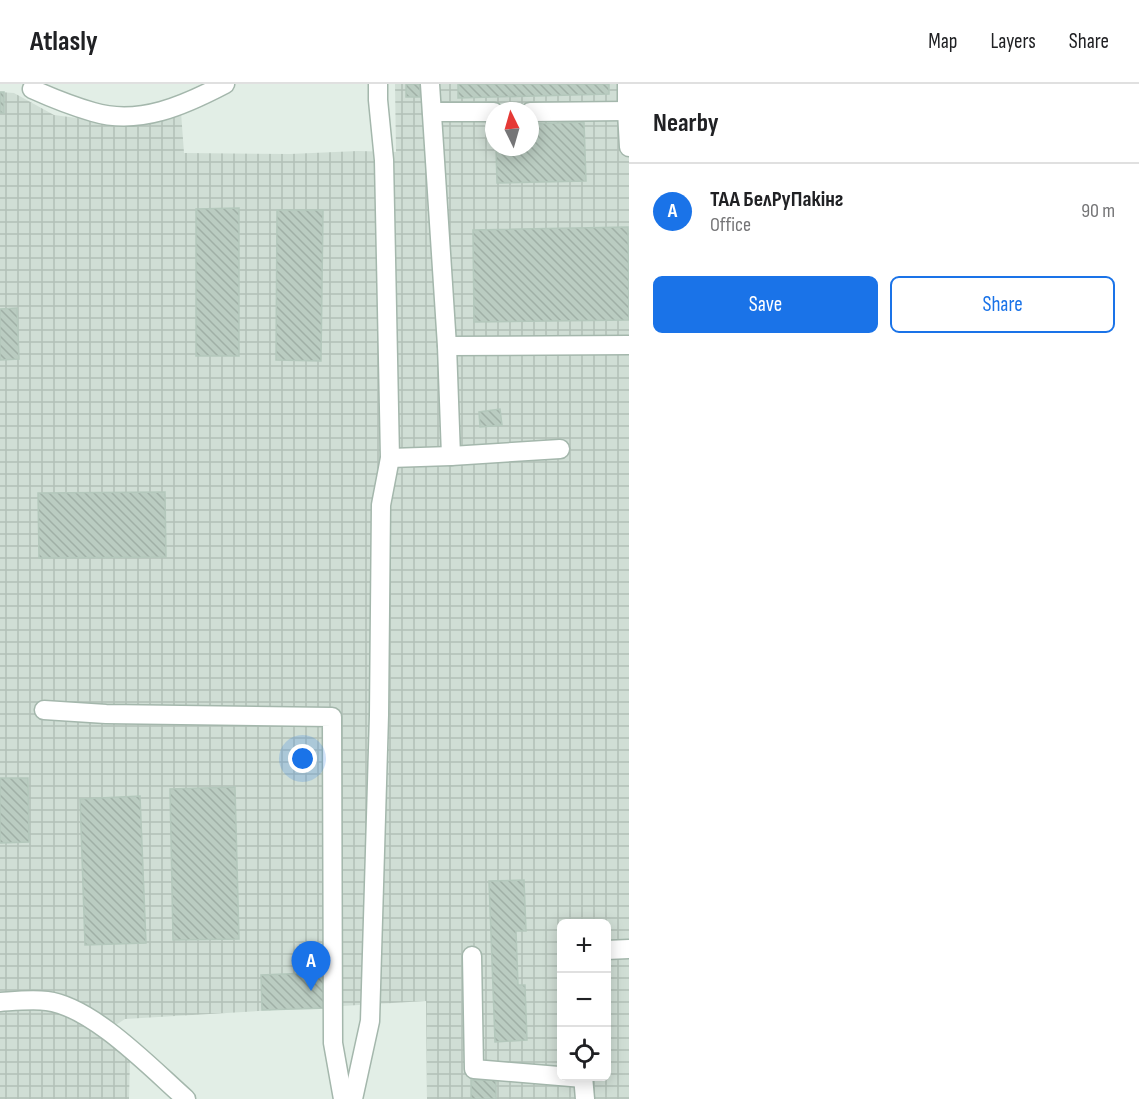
<!DOCTYPE html>
<meta charset="utf-8">
<style>
:root{--surface:#fff;--page:#f2f2f2;--text:#202124;--muted:#757577;--line:#e0e0e0;--accent:#1a73e8}
body{margin:0;font-family:"Sofia Sans Condensed",sans-serif;background:var(--page);color:var(--text)}
.controls{position:absolute;right:18px;bottom:18px;display:grid;overflow:hidden;border-radius:9px;box-shadow:0 3px 15px #0003}
.controls button{width:54px;height:54px;display:grid;place-items:center;padding:0;border:0;border-bottom:2px solid var(--line);background:var(--surface);color:var(--text);font:30px sans-serif}
.compass{position:absolute;left:485px;top:18px;width:54px;height:54px;border-radius:50%;background:var(--surface);box-shadow:0 3px 15px #0003;rotate:355deg}
.you{position:absolute;left:303px;top:675px;width:21px;height:21px;margin:-15px;border:4px solid #fff;border-radius:50%;background:#1a73e8;box-shadow:0 0 0 9px #1a73e833}
.badge{display:grid;place-items:center;width:39px;height:39px;border-radius:50%;background:var(--accent);color:#fff;font-size:20px;font-weight:700}
.pin{position:absolute;translate:-50% -50px;filter:drop-shadow(0 2px 3px #0008)}
.pin::after{content:'';position:absolute;top:32px;width:21px;height:18px;background:inherit;clip-path:polygon(0 0,100% 0,50% 100%)}
.list{margin:0;padding:0;list-style:none}
h2{display:flex;justify-content:space-between;align-items:center;height:78px;margin:0;padding:0 24px;font-size:26px}
h2 small{font-size:20px;font-weight:400;color:var(--muted)}
.list li{display:grid;grid-template-columns:39px 1fr auto;gap:18px;align-items:center;box-sizing:border-box;height:96px;padding:0 24px;border-top:2px solid var(--line)}
.list b{display:block;font-size:22px;white-space:nowrap}
.list p{margin:0;font-size:20px;white-space:nowrap;color:var(--muted)}
.list em{font-size:20px;font-style:normal;color:var(--muted)}
.actions{display:flex;gap:12px;padding:18px 24px}
.actions a{flex:1;padding:14px 0;border:2px solid var(--accent);border-radius:9px;text-align:center;font-size:21px;color:var(--accent)}
.actions .main{background:var(--accent);color:#fff}
.icon{flex:none;width:33px;height:33px;fill:none;stroke:currentColor;stroke-width:2;stroke-linecap:round;stroke-linejoin:round}
.map{position:relative;flex:none;width:629px;height:1015px;overflow:hidden}
header{display:flex;align-items:center;gap:36px;box-sizing:border-box;height:84px;padding:0 30px;background:var(--surface);border-bottom:2px solid var(--line)}
header strong{font-size:28px}
nav{display:flex;gap:33px;margin-inline-start:auto;font-size:21px}
main{display:flex}
aside{flex:1;background:var(--surface)}
.map>svg:first-child{display:block}
.industrial{fill:url(#industrial-grid);fill-rule:evenodd}
.building{fill:url(#building-back-hatch);stroke:#b4c8bc;stroke-width:1.5}
.lines{fill:none;stroke-linecap:round;stroke-linejoin:round}
.minor-casing{stroke:#a4b7ac;stroke-width:21}
.minor{stroke:#fff;stroke-width:18}
</style>
<header>
<strong>Atlasly</strong>
<nav><a>Map</a><a>Layers</a><a>Share</a></nav>
</header>
<main>
<div class="map">
<svg width="629" height="1015" viewBox="0 0 629 1015">
<defs>
<pattern id="industrial-grid" width="8" height="8" patternUnits="userSpaceOnUse" patternTransform="scale(1.5)"><rect width="8" height="8" fill="#d0ded5"/><path d="M0 4h8M4 0v8" fill="none" stroke="#b2c0b7"/></pattern>
<pattern id="building-back-hatch" width="6" height="6" patternUnits="userSpaceOnUse" patternTransform="scale(1.5)"><rect width="6" height="6" fill="#baccc1"/><path d="M-1 5l2 2M0 0l6 6M5-1l2 2" fill="none" stroke="#a0b0a6"/></pattern>
</defs>
<rect width="100%" height="100%" fill="#e2eee6"/>
<path class="industrial" d="M395 0H629V1015H427L426 917 125 935 99 952 130 975 129 1015H0V8L14 9 54 31 92 36 181 28 184 69 290 70 358 67 396 68ZM494 27H530V63H494ZM562 840H606V992H562Z"/>
<g class="building">
<rect x="406" y="0" width="14" height="13"/>
<path d="M458 0H609V10L458 14Z"/>
<rect x="0" y="8" width="4" height="21"/>
<path d="M584 38 586 97 497 99 496 63H530V40Z"/>
<path d="M239 124V272H196V125Z"/>
<path d="M277 126H323L321 277 276 276Z"/>
<path d="M628 143 629 236 474 238 473 146Z"/>
<path d="M17 224 19 275 0 276V225Z"/>
<path d="M500 325 502 341 480 343 479 328Z"/>
<path d="M165 408 166 473 39 474 38 409Z"/>
<path d="M0 694H28L29 758 0 759Z"/>
<path d="M235 703 239 855 173 856 170 705Z"/>
<path d="M140 712 146 859 85 861 80 715Z"/>
<path d="M524 796 526 847H516L518 901H525L527 956 495 958 489 797Z"/>
<path d="M307 876H326L327 924 262 926 261 891 308 889Z"/>
<rect x="471" y="996" width="25" height="19"/>
</g>
<g class="lines">
<defs>
<g id="minor">
<path d="M430 0 447 262 451 372"/>
<path d="M627 0V27L629 63"/>
<path d="M32 5C52 14 72 22 93 28 139 42 185 21 225 0"/>
<path d="M432 28H494"/>
<path d="M530 28 627 27"/>
<path d="M447 262 629 261"/>
<path d="M390 374 451 372 560 365"/>
<path d="M44 626 106 630 332 633 333 959 343 1015"/>
<path d="M606 866 629 865"/>
<path d="M472 872 474 985 583 994"/>
<path d="M0 918C15 917 32 915 47 917 93 923 151 984 186 1015"/>
<path d="M583 992 585 1015"/>
<path d="M353 1015 370 937 379 631 381 421 390 374 384 76 378 16V0"/>
</g>
</defs>
<use href="#minor" class="minor-casing"/>
<use href="#minor" class="minor"/>
</g>
</svg>
<div class="controls">
<button>+</button>
<button>−</button>
<button><svg class="icon" aria-label="locate" viewBox="0 0 24 24"><circle cx="12" cy="12" r="6"/><path d="M12 2v4M12 18v4M2 12h4M18 12h4"/></svg></button>
</div>
<svg class="compass" viewBox="-18 -18 36 36"><path d="M0-13l5 13h-10z" fill="#e53935"/><path d="M0 13l5-13h-10z" fill="#757577"/></svg>
<div class="you"></div>
<div class="pin badge" style="left:311px;top:907px">A</div>
</div>
<aside>
<h2>Nearby<small></small></h2>
<ul class="list">
<li><span class="badge">A</span><div><b>ТАА БелРуПакінг</b><p>Office</p></div><em>90 m</em></li>
</ul>
<div class="actions"><a class="main">Save</a><a>Share</a></div>
</aside>
</main>
